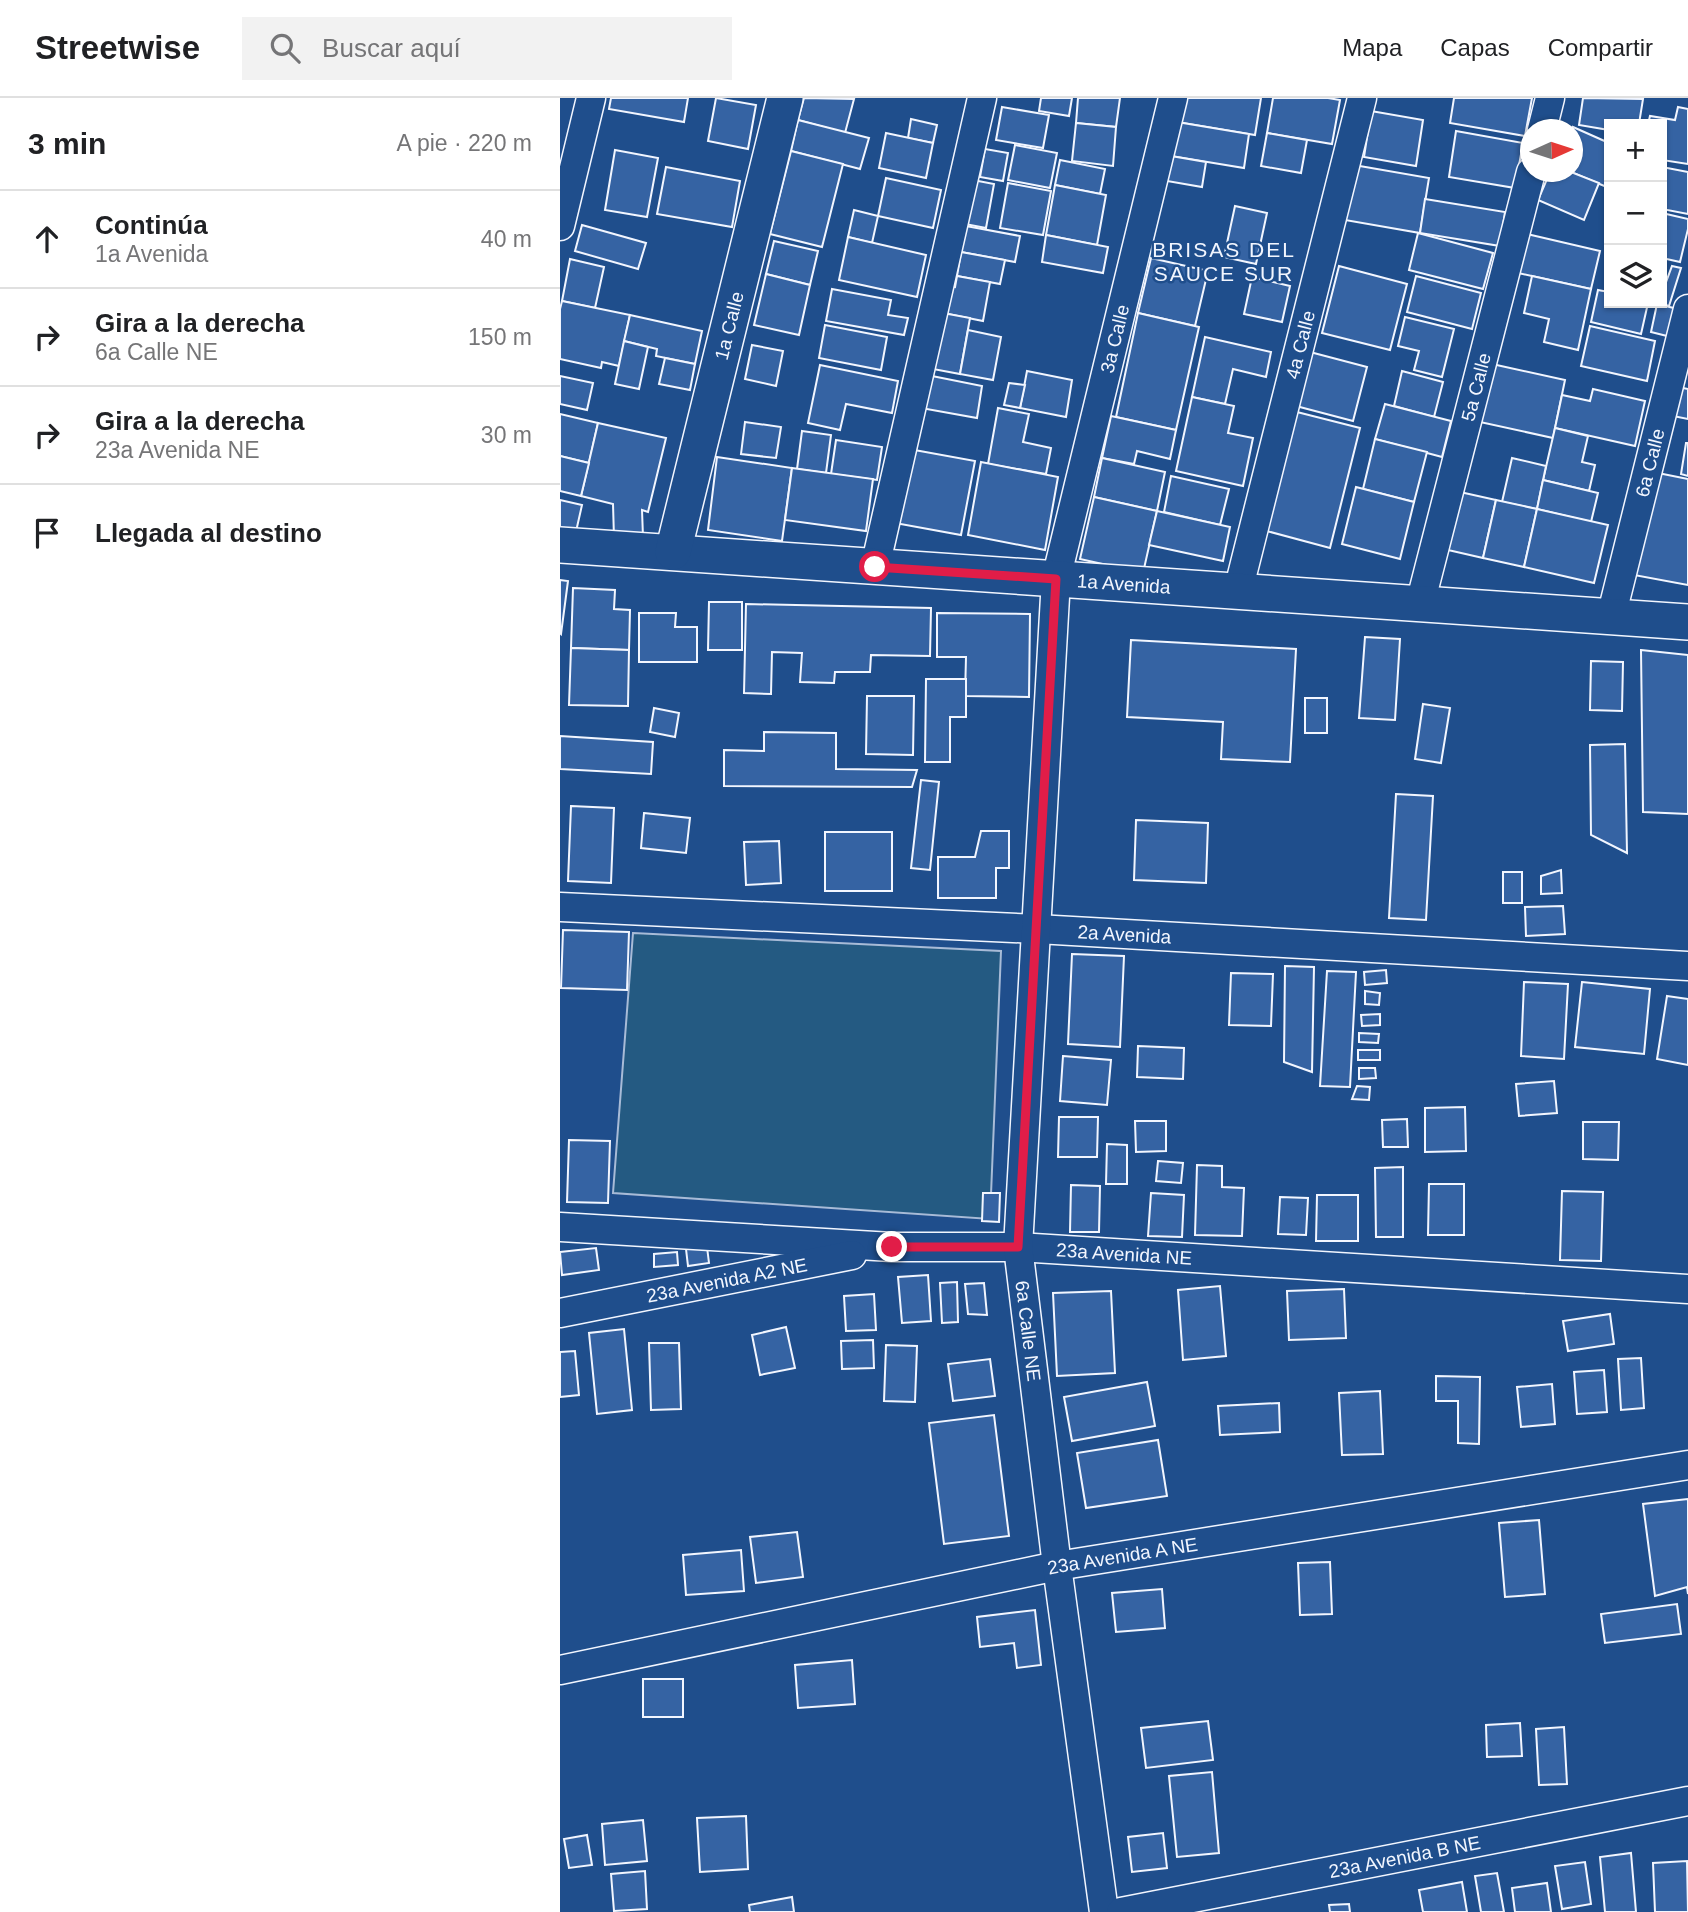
<!DOCTYPE html>
<html lang="es">
<meta charset="utf-8">
<style>
:root{--surface:#fff;--page:#f2f2f2;--text:#202124;--muted:#757577;--line:#e0e0e0}
body{margin:0;font-family:Arial,sans-serif;background:var(--page);color:var(--text)}
.controls{position:absolute;right:21px;top:21px;display:grid;overflow:hidden;border-radius:0px;box-shadow:0 2px 5px #0004}
.controls button{width:63px;height:63px;display:grid;place-items:center;padding:0;border:0;border-bottom:2px solid var(--line);background:var(--surface);color:var(--text);font:35px sans-serif}
.compass{position:absolute;left:960px;top:21px;width:63px;height:63px;border-radius:50%;background:var(--surface);box-shadow:0 2px 5px #0004;rotate:87deg}
.stop{position:absolute;width:21px;height:21px;margin:-16px;border:5px solid #e11d48;border-radius:50%;background:#fff}
.stop.end{background:#e11d48;border-color:#fff;box-shadow:0 2px 7px #0008}
.list{margin:0;padding:0;list-style:none}
h2{display:flex;justify-content:space-between;align-items:center;height:91px;margin:0;padding:0 28px;font-size:30px}
h2 small{font-size:23px;font-weight:400;color:var(--muted)}
.list li{display:grid;grid-template-columns:46px 1fr auto;gap:21px;align-items:center;box-sizing:border-box;height:98px;padding:0 28px;border-top:2px solid var(--line)}
.list b{display:block;font-size:26px;white-space:nowrap}
.list p{margin:0;font-size:23px;white-space:nowrap;color:var(--muted)}
.list em{font-size:23px;font-style:normal;color:var(--muted)}
.icon{flex:none;width:38px;height:38px;fill:none;stroke:currentColor;stroke-width:2;stroke-linecap:round;stroke-linejoin:round}
.map{position:relative;flex:none;width:1128px;height:1814px;overflow:hidden}
header{display:flex;align-items:center;gap:42px;box-sizing:border-box;height:98px;padding:0 35px;background:var(--surface);border-bottom:2px solid var(--line)}
header strong{font-size:33px}
nav{display:flex;gap:38px;margin-inline-start:auto;font-size:24px}
.search{width:490px;height:63px;background:var(--page);display:flex;align-items:center;gap:18px;box-sizing:border-box;padding:0 24px;border-radius:0px;color:var(--muted);font-size:26px}
main{display:flex}
aside{flex:1;background:var(--surface)}
.map>svg:first-child{display:block}
.green{fill:#245a82;stroke:#a8bbd7;stroke-width:2}
.building{fill:#3563a3;stroke:#f2f6ff;stroke-width:2}
.lines{fill:none;stroke-linecap:round;stroke-linejoin:round}
.minor-casing{stroke:#f2f6ff;stroke-width:31}
.tertiary-casing{stroke:#f2f6ff;stroke-width:38}
.minor{stroke:#1f4e8c;stroke-width:28}
.tertiary{stroke:#1f4e8c;stroke-width:35}
.route{stroke:#e11d48;stroke-width:9}
.labels{text-anchor:middle;dominant-baseline:central;stroke-width:5;stroke-linejoin:round;paint-order:stroke}
.street-label{font-size:19px;fill:#f2f6ff;stroke:#1f4e8c}
.neighbourhood-label{font-size:21px;letter-spacing:2px;fill:#f2f6ff;stroke:#1f4e8c}
</style>
<header>
<strong>Streetwise</strong>
<div class="search"><svg class="icon" aria-label="search" viewBox="0 0 24 24"><circle cx="10" cy="10" r="6"/><path d="M15 15l6 6"/></svg>Buscar aquí</div>
<nav><a>Mapa</a><a>Capas</a><a>Compartir</a></nav>
</header>
<main>
<aside>
<h2>3 min<small>A pie · 220 m</small></h2>
<ul class="list">
<li><svg class="icon" aria-label="ahead" viewBox="0 0 24 24"><path d="M12 20V5M6 11l6-6 6 6"/></svg><div><b>Continúa</b><p>1a Avenida</p></div><em>40 m</em></li>
<li><svg class="icon" aria-label="right" viewBox="0 0 24 24"><path d="M7 20v-9h11M14 6l5 5-5 5"/></svg><div><b>Gira a la derecha</b><p>6a Calle NE</p></div><em>150 m</em></li>
<li><svg class="icon" aria-label="right" viewBox="0 0 24 24"><path d="M7 20v-9h11M14 6l5 5-5 5"/></svg><div><b>Gira a la derecha</b><p>23a Avenida NE</p></div><em>30 m</em></li>
<li><svg class="icon" aria-label="arrive" viewBox="0 0 24 24"><path d="M6 21V4h12l-3 4 3 4H6"/></svg><div><b>Llegada al destino</b></div></li>
</ul>
</aside>
<div class="map">
<svg width="1128" height="1814" viewBox="0 0 1128 1814">
<rect width="100%" height="100%" fill="#1f4e8c"/>
<path class="green" d="M73 835 441 853 430 1121 53 1095Z"/>
<g class="building">
<path d="M51 0H128L124 24 49 11Z"/>
<path d="M156 0 196 7 188 51 148 43Z"/>
<path d="M244 0 294 1 285 35 238 22Z"/>
<path d="M481 0H512L509 18 479 13Z"/>
<path d="M518 0H560L556 29 516 25Z"/>
<path d="M621 0H701L695 37 617 24Z"/>
<path d="M713 0H768L780 2 772 46 707 35Z"/>
<path d="M894 0H972L965 38 890 25Z"/>
<path d="M1023 0 1083 1 1079 26H1049V32L1019 27Z"/>
<path d="M442 9 489 17 483 50 436 42Z"/>
<path d="M1118 9 1128 11V66L1102 62V26H1088L1090 18 1115 22Z"/>
<path d="M811 13 863 22 856 68 804 59Z"/>
<path d="M351 21 377 27 373 45 348 40Z"/>
<path d="M238 22 309 40 300 71 231 53Z"/>
<path d="M617 24 689 36 684 70 611 58Z"/>
<path d="M516 25 556 29 553 68 512 63Z"/>
<path d="M1013 29 1049 45V90L1011 74Z"/>
<path d="M896 33 963 45 955 90 889 79Z"/>
<path d="M326 35 373 45 366 80 319 70Z"/>
<path d="M707 35 747 42 741 75 701 68Z"/>
<path d="M455 47 497 55 490 90 448 82Z"/>
<path d="M425 51 448 55 443 83 420 79Z"/>
<path d="M55 52 98 60 87 119 45 112Z"/>
<path d="M231 53 283 66 262 149 210 136Z"/>
<path d="M611 58 646 64 642 89 607 83Z"/>
<path d="M500 62 545 71 540 96 495 87Z"/>
<path d="M794 67 869 80 860 135 785 122Z"/>
<path d="M106 69 180 83 172 129 97 116Z"/>
<path d="M1102 69 1128 74V116L1102 111Z"/>
<path d="M990 74H1011L1039 85 1024 122 978 102Z"/>
<path d="M326 80 381 92 373 130 318 118Z"/>
<path d="M413 82 434 86 426 130 405 126Z"/>
<path d="M448 85 491 93 483 137 440 130Z"/>
<path d="M495 87 546 97 537 147 486 137Z"/>
<path d="M865 101 945 114 940 148 860 135Z"/>
<path d="M675 108 707 115 696 166 664 159Z"/>
<path d="M294 112 318 118 312 145 288 139Z"/>
<path d="M1102 115 1128 121V131L1120 164 1102 160Z"/>
<path d="M22 127 86 145 78 171 15 153Z"/>
<path d="M406 128 460 138 455 164 401 154Z"/>
<path d="M858 135 933 155 923 191 849 172Z"/>
<path d="M967 136 1040 153 1031 191 958 175Z"/>
<path d="M486 137 548 149 543 175 482 164Z"/>
<path d="M288 139 366 157 357 199 279 182Z"/>
<path d="M214 143 258 153 250 187 206 176Z"/>
<path d="M401 154 445 162 440 186 397 178Z"/>
<path d="M591 160 648 173 635 228 578 215Z"/>
<path d="M10 161 44 169 35 210 2 203Z"/>
<path d="M779 168 847 186 830 252 762 235Z"/>
<path d="M1112 168 1121 170 1109 208 1099 205H1102V195Z"/>
<path d="M206 176 250 187 239 237 194 227Z"/>
<path d="M397 178 430 184 423 223 383 215 388 188 395 189Z"/>
<path d="M856 178 921 195 912 231 847 214Z"/>
<path d="M972 178 1031 191 1018 252 984 244 989 221 964 215Z"/>
<path d="M692 179 730 188 722 224 684 216Z"/>
<path d="M272 191 331 202 328 217 348 220 344 237 266 223Z"/>
<path d="M1038 192 1049 194V205H1088L1081 236 1031 224Z"/>
<path d="M2 203 70 217 59 268 42 264 41 270 0 261V211Z"/>
<path d="M1097 206 1118 211 1111 239 1091 234Z"/>
<path d="M383 215 410 220 400 276 373 271Z"/>
<path d="M578 215 639 229 616 332 556 319Z"/>
<path d="M70 217 142 233 135 266 96 258 97 251 64 243Z"/>
<path d="M845 219 894 231 882 279 854 272 859 253 838 248Z"/>
<path d="M265 227 327 239 321 272 259 260Z"/>
<path d="M1030 228 1095 243 1087 283 1021 268Z"/>
<path d="M408 232 441 239 433 282 400 276Z"/>
<path d="M645 239 711 254 706 279 673 271 665 306 632 299Z"/>
<path d="M64 243 88 249 79 291 55 286Z"/>
<path d="M192 247 223 253 216 288 185 281Z"/>
<path d="M750 254 807 269 793 323 736 308Z"/>
<path d="M105 260 135 266 130 292 99 286Z"/>
<path d="M932 266 1005 282 993 340 920 324Z"/>
<path d="M260 267 338 283 332 315 286 306 280 332 248 325Z"/>
<path d="M467 273 512 282 506 319 460 310Z"/>
<path d="M842 273 883 284 874 319 834 308Z"/>
<path d="M367 277 422 288 417 320 361 310Z"/>
<path d="M0 278 33 285 27 312 0 306Z"/>
<path d="M449 285 465 287 460 310 444 307Z"/>
<path d="M1118 289 1128 291V321L1113 318Z"/>
<path d="M1033 291 1085 303 1075 348 995 330 1002 297 1030 303Z"/>
<path d="M632 299 674 308 668 335 693 340 683 388 616 373Z"/>
<path d="M825 306 891 323 882 359 815 341Z"/>
<path d="M438 310 469 316 463 344 491 350 486 376 428 366Z"/>
<path d="M733 313 800 330 770 450 703 432Z"/>
<path d="M0 316 38 325 29 365 0 358Z"/>
<path d="M551 318 616 332 610 361 577 353 574 366 542 360Z"/>
<path d="M185 324 221 329 216 360 181 356Z"/>
<path d="M38 325 106 340 88 414 82 412 83 439 54 440 53 406 21 398Z"/>
<path d="M995 330 1028 338 1022 364 1035 367 1029 393 983 382Z"/>
<path d="M242 333 271 337 266 375 237 371Z"/>
<path d="M815 341 867 354 854 404 803 391Z"/>
<path d="M276 342 322 349 317 382 271 376Z"/>
<path d="M1126 345H1128V378L1121 376Z"/>
<path d="M349 351 415 363 401 437 335 425Z"/>
<path d="M0 358 29 365 21 398 0 393Z"/>
<path d="M157 359 232 370 222 443 148 432Z"/>
<path d="M542 360 605 374 597 413 534 399Z"/>
<path d="M952 360 986 368 977 411 942 404Z"/>
<path d="M421 364 498 379 485 452 408 437Z"/>
<path d="M232 370 313 381 306 433 225 422Z"/>
<path d="M1093 374 1128 381V487L1074 477Z"/>
<path d="M611 378 669 391 660 427 604 414Z"/>
<path d="M983 382 1038 395 1031 424 977 411Z"/>
<path d="M796 389 854 404 840 461 782 446Z"/>
<path d="M900 394 936 402 923 460 888 452Z"/>
<path d="M534 399 597 413 583 475 520 461Z"/>
<path d="M0 402 22 407 15 438 0 435Z"/>
<path d="M936 402 977 411 964 469 923 460Z"/>
<path d="M977 411 1048 427 1034 485 964 469Z"/>
<path d="M597 413 670 429 663 463 589 447Z"/>
<path d="M0 482 8 483 1 536 0 535Z"/>
<path d="M13 490 55 492 54 511 70 512 69 552 11 550Z"/>
<path d="M149 504H182V552H148Z"/>
<path d="M186 506 371 510 370 558 311 557 310 574H275L274 585 240 584 242 555 212 554 211 596 184 595Z"/>
<path d="M79 515H116L115 529H137V564H79Z"/>
<path d="M377 515 470 516 469 599 405 598 406 559H377Z"/>
<path d="M805 539 840 541 835 622 799 620Z"/>
<path d="M571 542 736 551 730 664 661 661 663 624 567 619Z"/>
<path d="M11 550 69 552 68 608 9 607Z"/>
<path d="M1081 552 1128 557V716L1083 714Z"/>
<path d="M1031 563 1063 564 1062 613 1030 612Z"/>
<path d="M366 581H406V619H390V664H365Z"/>
<path d="M307 598H354L353 657 306 656Z"/>
<rect x="745" y="600" width="22" height="35"/>
<path d="M863 606 890 610 881 665 855 661Z"/>
<path d="M94 610 119 615 115 639 90 634Z"/>
<path d="M204 634 276 635V671L357 672 352 689 164 688V652L204 653Z"/>
<path d="M0 638 93 644 91 676 0 671Z"/>
<path d="M1065 646 1067 755 1031 737 1030 647Z"/>
<path d="M361 682 379 684 370 772 351 770Z"/>
<path d="M836 696 873 698 866 822 829 820Z"/>
<path d="M11 708 54 710 51 785 8 783Z"/>
<path d="M84 715 130 720 126 755 81 750Z"/>
<path d="M576 722 648 725 646 785 574 782Z"/>
<path d="M421 733H449V770H436V800H378V759H415Z"/>
<rect x="265" y="734" width="67" height="59"/>
<path d="M219 743 221 785 186 787 184 744Z"/>
<path d="M1001 772 1002 795 981 796V778Z"/>
<rect x="943" y="774" width="19" height="31"/>
<path d="M1003 808 1005 836 966 838 965 809Z"/>
<path d="M3 832 69 834 67 892 1 890Z"/>
<path d="M512 856 564 858 560 949 508 946Z"/>
<path d="M725 868 754 869 752 974 724 964Z"/>
<path d="M826 872 827 885 805 887 804 874Z"/>
<path d="M767 873 796 874 790 989 760 988Z"/>
<path d="M671 875 713 876 711 928 669 927Z"/>
<path d="M964 884 1008 886 1004 961 961 958Z"/>
<path d="M1022 884 1090 891 1084 956 1015 949Z"/>
<path d="M805 893 820 895 819 907 805 906Z"/>
<path d="M1107 898 1128 901V967L1097 961Z"/>
<path d="M820 916V927L802 928 801 917Z"/>
<path d="M799 935 819 936 818 945 799 944Z"/>
<path d="M578 948 624 950 623 981 577 979Z"/>
<rect x="798" y="952" width="22" height="10"/>
<path d="M503 958 551 962 547 1007 500 1003Z"/>
<path d="M799 970H815L816 980 799 981Z"/>
<path d="M994 983 997 1015 959 1018 956 986Z"/>
<path d="M797 988 810 989 809 1002 792 1001Z"/>
<path d="M905 1009 906 1053 865 1054V1010Z"/>
<path d="M499 1019H538L537 1059H498Z"/>
<path d="M847 1021 848 1049H823L822 1022Z"/>
<path d="M575 1023H606V1053L576 1054Z"/>
<path d="M1023 1024H1059L1058 1062 1023 1061Z"/>
<path d="M9 1042 50 1043 48 1105 7 1104Z"/>
<path d="M547 1046 567 1047V1086H546Z"/>
<path d="M598 1063 623 1065 621 1085 596 1083Z"/>
<path d="M637 1067 662 1068V1089L684 1090 682 1138 635 1137Z"/>
<path d="M843 1069V1139H816L815 1070Z"/>
<path d="M869 1086H904V1137H868Z"/>
<path d="M511 1087 540 1088 539 1134H510Z"/>
<path d="M1002 1093 1043 1094 1041 1163 1000 1162Z"/>
<path d="M423 1095H440L439 1124 422 1123Z"/>
<path d="M591 1095 624 1097 622 1139 588 1138Z"/>
<path d="M757 1097H798V1143H756Z"/>
<path d="M720 1099 748 1100 746 1137 718 1136Z"/>
<path d="M147 1149 149 1165 128 1168 126 1151Z"/>
<path d="M36 1150 39 1172 2 1177 0 1154Z"/>
<path d="M117 1154 118 1167 94 1169V1156Z"/>
<path d="M368 1177 371 1223 342 1225 338 1179Z"/>
<path d="M397 1184 398 1224 382 1225 380 1185Z"/>
<path d="M424 1185 427 1217 408 1216 405 1186Z"/>
<path d="M660 1188 666 1258 623 1262 618 1192Z"/>
<path d="M784 1191 786 1240 729 1242 727 1193Z"/>
<path d="M551 1193 555 1275 497 1278 493 1195Z"/>
<path d="M314 1196 316 1232 286 1233 284 1198Z"/>
<path d="M1050 1216 1054 1246 1008 1253 1003 1223Z"/>
<path d="M226 1229 235 1270 200 1277 192 1237Z"/>
<path d="M64 1231 72 1312 37 1316 29 1235Z"/>
<path d="M313 1242 314 1270 282 1271 281 1243Z"/>
<path d="M89 1245H119L121 1311 91 1312Z"/>
<path d="M326 1247 357 1248 355 1304 324 1303Z"/>
<path d="M15 1253 19 1297 0 1299V1254Z"/>
<path d="M1081 1260 1084 1310 1061 1312 1058 1261Z"/>
<path d="M430 1261 435 1298 393 1303 388 1266Z"/>
<path d="M1044 1272 1047 1314 1017 1316 1014 1274Z"/>
<path d="M876 1278 920 1279 919 1346 898 1345V1303H876Z"/>
<path d="M587 1284 595 1328 512 1343 504 1299Z"/>
<path d="M992 1286 995 1326 961 1329 957 1289Z"/>
<path d="M820 1293 823 1356 782 1357 779 1295Z"/>
<path d="M719 1305 720 1334 660 1337 658 1308Z"/>
<path d="M434 1317 449 1438 384 1446 369 1325Z"/>
<path d="M598 1342 607 1398 526 1410 517 1355Z"/>
<path d="M1128 1401V1496L1127 1489 1095 1498 1083 1406Z"/>
<path d="M979 1422 985 1496 945 1499 939 1425Z"/>
<path d="M237 1434 243 1479 196 1485 190 1439Z"/>
<path d="M181 1452 184 1493 126 1497 123 1457Z"/>
<path d="M770 1464 772 1516 740 1517 738 1465Z"/>
<path d="M602 1491 605 1530 556 1534 552 1495Z"/>
<path d="M1117 1506 1121 1536 1045 1545 1041 1516Z"/>
<path d="M475 1512 481 1567 457 1570 454 1545 420 1549 417 1519Z"/>
<path d="M292 1562 295 1606 238 1610 235 1567Z"/>
<rect x="83" y="1581" width="40" height="38"/>
<path d="M648 1623 653 1662 586 1670 581 1630Z"/>
<path d="M960 1625 962 1658 927 1659 926 1627Z"/>
<path d="M1004 1629 1007 1686 979 1687 976 1631Z"/>
<path d="M652 1674 659 1755 617 1759 609 1678Z"/>
<path d="M186 1718 188 1771 140 1774 137 1720Z"/>
<path d="M83 1722 87 1763 45 1767 42 1726Z"/>
<path d="M603 1735 607 1770 572 1774 568 1739Z"/>
<path d="M27 1737 32 1767 9 1770 4 1741Z"/>
<path d="M1071 1755 1076 1814H1045L1040 1759Z"/>
<path d="M1127 1763 1128 1814H1095L1093 1765Z"/>
<path d="M1025 1764 1031 1806 1002 1811 995 1768Z"/>
<path d="M85 1773 87 1811 54 1813 51 1776Z"/>
<path d="M937 1775 944 1814H921L915 1778Z"/>
<path d="M902 1784 907 1814H863L859 1792Z"/>
<path d="M987 1785 991 1814H955L952 1790Z"/>
<path d="M232 1799 234 1814H190L189 1807Z"/>
<path d="M789 1806 790 1814H770L769 1807Z"/>
</g>
<g class="lines">
<defs>
<g id="minor">
<path d="M982 32 990 0"/>
<path d="M0 128 31 0"/>
<path d="M315 469 422 0"/>
<path id="s1" d="M678 493 802 0"/>
<path id="s2" d="M860 506 971 74"/>
<path id="s3" d="M1051 519 1128 211"/>
<path id="s4" d="M0 809 477 831 1128 868"/>
<path id="s5" d="M0 1129 332 1149H458L1128 1191"/>
<path id="s6" d="M0 1215 292 1157"/>
<path id="s7" d="M0 1572 497 1468 1128 1367"/>
<path id="s8" d="M544 1814 497 1468 458 1149 496 481 613 0"/>
<path id="s9" d="M561 1814 1128 1703"/>
</g>
<g id="tertiary">
<path id="s10" d="M0 447 1128 524"/>
<path id="s11" d="M113 454 225 0"/>
</g>
</defs>
<use href="#minor" class="minor-casing"/>
<use href="#tertiary" class="tertiary-casing"/>
<use href="#minor" class="minor"/>
<use href="#tertiary" class="tertiary"/>
</g>
<g class="lines">
<path class="route" d="M315 469 496 481 458 1149H332"/>
</g>
<g class="labels">
<g class="street-label">
<text stroke="none"><textPath href="#s11" startOffset="233">1a Calle</textPath></text>
<text stroke="none"><textPath href="#s8" startOffset="1587">3a Calle</textPath></text>
<text stroke="none"><textPath href="#s1" startOffset="254">4a Calle</textPath></text>
<text stroke="none"><textPath href="#s2" startOffset="224">5a Calle</textPath></text>
<text stroke="none"><textPath href="#s3" startOffset="159">6a Calle</textPath></text>
<text stroke="none"><textPath href="#s10" startOffset="565">1a Avenida</textPath></text>
<text stroke="none"><textPath href="#s4" startOffset="565">2a Avenida</textPath></text>
<text stroke="none"><textPath href="#s5" startOffset="565">23a Avenida NE</textPath></text>
<text stroke="none"><textPath href="#s6" startOffset="170">23a Avenida A2 NE</textPath></text>
<text transform="translate(468 1233) rotate(83)">6a Calle NE</text>
<text stroke="none"><textPath href="#s7" startOffset="574">23a Avenida A NE</textPath></text>
<text stroke="none"><textPath href="#s9" startOffset="289">23a Avenida B NE</textPath></text>
</g>
<g class="neighbourhood-label">
<text x="664" y="151">BRISAS DEL<tspan x="664" dy="24">SAUCE SUR</tspan></text>
</g>
</g>
</svg>
<div class="controls">
<button>+</button>
<button>−</button>
<button><svg class="icon" aria-label="layers" viewBox="0 0 24 24"><path d="M12 4l9 5-9 5-9-5zM3 14l9 5 9-5"/></svg></button>
</div>
<svg class="compass" viewBox="-18 -18 36 36"><path d="M0-13l5 13h-10z" fill="#e53935"/><path d="M0 13l5-13h-10z" fill="#757577"/></svg>
<div class="stop" style="left:315px;top:469px"></div>
<div class="stop end" style="left:332px;top:1149px"></div>
</div>
</main>
